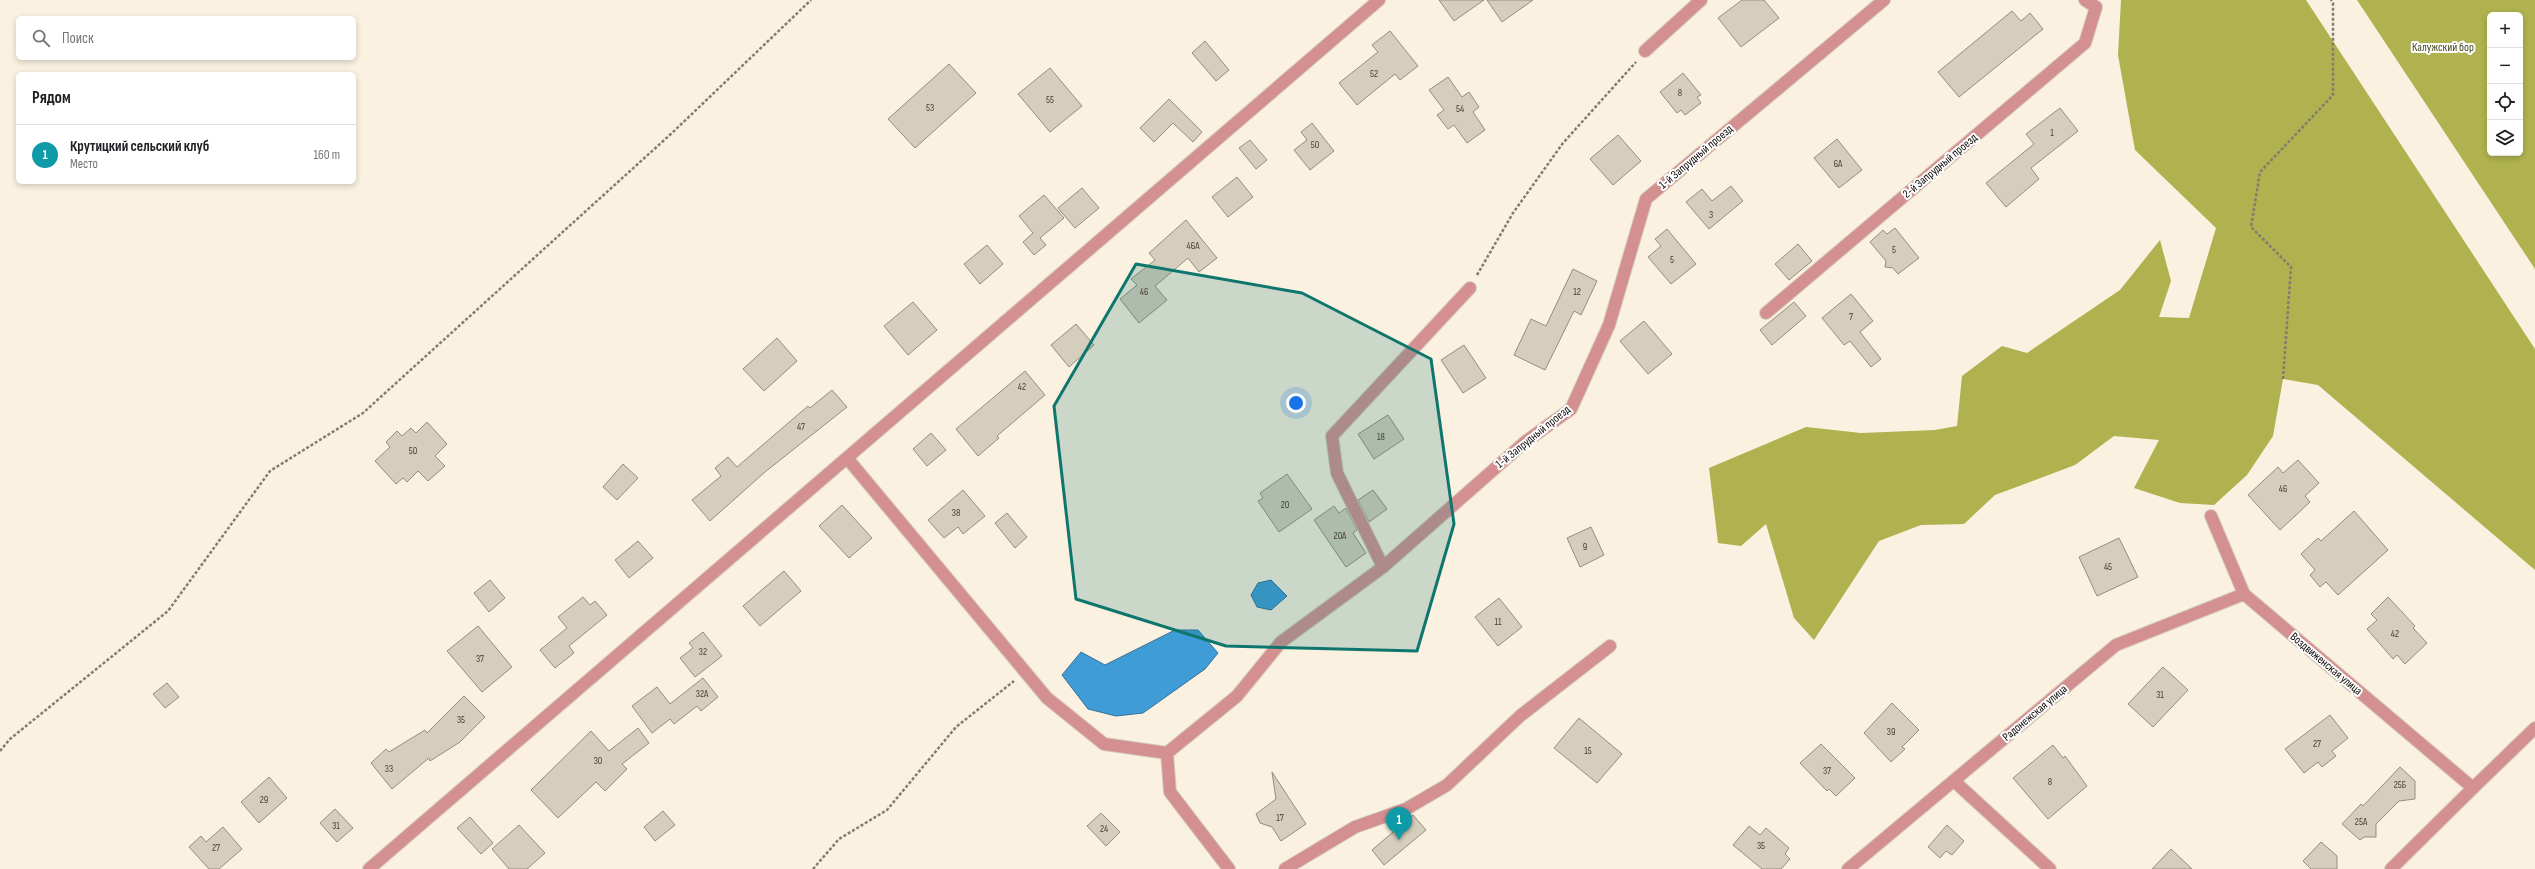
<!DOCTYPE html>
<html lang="ru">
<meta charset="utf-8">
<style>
:root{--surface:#fff;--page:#f6f6f6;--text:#202124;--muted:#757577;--line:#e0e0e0;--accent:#676a09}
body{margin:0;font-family:"Sofia Sans Condensed",sans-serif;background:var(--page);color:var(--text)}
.controls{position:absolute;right:12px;top:12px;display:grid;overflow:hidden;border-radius:6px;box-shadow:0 2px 6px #0003}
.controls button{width:36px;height:36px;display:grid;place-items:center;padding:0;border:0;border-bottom:1px solid var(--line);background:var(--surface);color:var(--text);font:20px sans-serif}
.you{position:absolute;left:1296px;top:403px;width:14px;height:14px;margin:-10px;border:3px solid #fff;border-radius:50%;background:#1a73e8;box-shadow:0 0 0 6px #1a73e833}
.badge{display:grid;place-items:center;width:26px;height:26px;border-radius:50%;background:var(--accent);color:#fff;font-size:13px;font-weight:700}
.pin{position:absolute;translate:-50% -33px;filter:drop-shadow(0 1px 2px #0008)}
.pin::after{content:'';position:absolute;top:21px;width:14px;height:12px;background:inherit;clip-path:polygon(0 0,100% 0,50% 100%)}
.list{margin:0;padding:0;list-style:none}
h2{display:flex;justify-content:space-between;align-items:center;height:52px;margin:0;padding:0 16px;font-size:17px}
h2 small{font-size:13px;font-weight:400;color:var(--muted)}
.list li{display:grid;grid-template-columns:26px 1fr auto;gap:12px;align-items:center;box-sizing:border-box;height:60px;padding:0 16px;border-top:1px solid var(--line)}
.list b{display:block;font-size:15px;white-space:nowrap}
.list p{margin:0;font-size:13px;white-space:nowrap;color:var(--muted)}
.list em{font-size:13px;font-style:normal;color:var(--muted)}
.icon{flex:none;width:22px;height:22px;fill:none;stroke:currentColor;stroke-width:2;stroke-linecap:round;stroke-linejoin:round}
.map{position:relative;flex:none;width:2535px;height:869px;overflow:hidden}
.search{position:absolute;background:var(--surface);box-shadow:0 2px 6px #0003;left:16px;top:16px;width:340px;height:44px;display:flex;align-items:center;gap:10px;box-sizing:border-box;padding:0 14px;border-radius:6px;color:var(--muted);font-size:15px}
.panel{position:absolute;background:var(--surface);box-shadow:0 2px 6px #0003;left:16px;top:72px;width:340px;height:112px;border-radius:6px}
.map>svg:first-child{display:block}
.forest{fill:#afb24f;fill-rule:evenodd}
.water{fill:#409cd7;stroke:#327199}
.building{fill:#d6cebd;stroke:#958e7d}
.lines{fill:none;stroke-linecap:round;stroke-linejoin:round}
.minor-casing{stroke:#d5cdbd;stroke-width:14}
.path{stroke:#827c71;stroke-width:2.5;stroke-dasharray:3 2;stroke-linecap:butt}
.minor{stroke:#d49091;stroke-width:12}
.marked{fill:#0f766e;fill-opacity:0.2;stroke:#0f766e;stroke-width:3;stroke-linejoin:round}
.labels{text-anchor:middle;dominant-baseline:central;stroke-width:4;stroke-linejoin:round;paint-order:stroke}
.number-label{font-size:10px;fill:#423d34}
.park-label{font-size:12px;fill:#484a20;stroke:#fff}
.street-label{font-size:12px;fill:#100d07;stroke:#fff}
</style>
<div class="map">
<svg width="2535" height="869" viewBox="0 0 2535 869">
<rect width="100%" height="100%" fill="#faf1e0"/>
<g class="forest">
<path d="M2121 0H2306L2535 349V570L2318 385 2283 379 2273 436 2247 475 2214 505 2180 503 2134 488 2159 440 2114 436 2075 465 1995 495 1964 524 1921 525 1879 541 1814 640 1794 618 1766 524 1741 546 1718 543 1709 468 1806 427 1861 433 1935 430 1957 426 1962 376 2002 346 2027 353 2120 290 2160 240 2171 281 2159 317 2189 318 2216 228 2135 150 2118 55Z"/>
<path d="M2357 0H2535V269ZM2490 15H2520V153H2490Z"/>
</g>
<g class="water">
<path d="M1271 580 1287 596 1271 610 1257 607 1251 595 1258 583Z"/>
<path d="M1175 630H1198L1218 653 1205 669 1143 713 1116 716 1088 709 1062 675 1081 652 1105 665Z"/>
</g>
<g class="building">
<path d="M1439 0H1484L1454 21Z"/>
<path d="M1487 0H1533L1502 22Z"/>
<path d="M1742 0H1764L1779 18 1741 47 1718 18Z"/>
<path d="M2012 11 2021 21 2030 13 2043 29 1959 97 1938 72Z"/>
<path d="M1390 31 1418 66 1400 80 1395 74 1357 105 1339 83 1378 52 1372 45Z"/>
<path d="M1205 41 1229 70 1216 81 1192 53Z"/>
<path d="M949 64 976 93 915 148 888 119Z"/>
<path d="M1050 68 1082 106 1050 132 1018 94Z"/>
<path d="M1683 73 1701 95 1697 97 1701 103 1685 115 1681 110 1677 113 1660 92Z"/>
<path d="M1448 77 1462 97 1469 92 1479 107 1473 112 1485 130 1467 143 1454 125 1448 129 1437 115 1444 110 1429 90Z"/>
<path d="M1169 99 1202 132 1193 142 1173 123 1154 142 1140 128Z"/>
<path d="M2060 108 2078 131 2031 168 2039 179 2006 207 1986 183 2034 144 2026 134Z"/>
<path d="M1312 123 1334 151 1310 170 1294 150 1307 140 1301 132Z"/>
<path d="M1618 135 1641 161 1613 185 1590 159Z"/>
<path d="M1837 139 1862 170 1839 188 1814 158Z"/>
<path d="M1250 140 1267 160 1256 169 1239 148Z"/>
<path d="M1237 177 1253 197 1228 217 1212 197Z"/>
<path d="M1731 186 1743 201 1709 229 1686 202 1702 189 1712 201Z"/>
<path d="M1082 188 1099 208 1075 228 1058 208Z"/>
<path d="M1044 195 1064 218 1040 238 1046 245 1034 255 1023 242 1033 233 1019 216Z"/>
<path d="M1186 220 1217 258 1199 272 1188 258 1155 286 1167 300 1139 323 1120 299 1137 285 1131 279 1155 260 1149 253Z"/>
<path d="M1895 228 1919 258 1898 274 1893 268 1885 267 1886 261 1870 242 1883 230 1887 234Z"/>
<path d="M1667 229 1696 264 1671 284 1648 257 1661 246 1655 239Z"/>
<path d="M1798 244 1812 261 1789 280 1775 264Z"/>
<path d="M987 245 1003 264 980 284 964 264Z"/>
<path d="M1573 269 1597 281 1581 315 1574 311 1545 370 1514 355 1531 319 1546 326Z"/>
<path d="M1851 294 1873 321 1860 332 1881 359 1871 367 1850 341 1844 345 1822 318Z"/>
<path d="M913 302 937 330 908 355 884 326Z"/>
<path d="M1794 302 1806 316 1772 345 1760 330Z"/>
<path d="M1644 321 1672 354 1648 374 1620 341Z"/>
<path d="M1076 324 1094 345 1069 367 1051 345Z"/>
<path d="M777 338 797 361 764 391 743 369Z"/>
<path d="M1464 345 1486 378 1463 393 1441 360Z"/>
<path d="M1025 371 1045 395 997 436 999 438 978 456 956 429Z"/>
<path d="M832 390 847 407 765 472 710 521 692 500 721 476 715 468 728 457 737 467 808 406 810 408Z"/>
<path d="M1388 415 1404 439 1374 459 1358 434Z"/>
<path d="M427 422 447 444 435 456 445 466 428 481 418 471 407 482 403 478 396 484 375 461 390 447 386 442 397 431 402 436 411 428 416 433Z"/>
<path d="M931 433 946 450 927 466 913 449Z"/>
<path d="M2298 460 2319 483 2305 496 2310 502 2280 530 2248 495 2278 467 2283 473Z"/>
<path d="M623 464 638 478 617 500 603 487Z"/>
<path d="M1287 474 1312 509 1279 532 1258 501 1263 498 1260 493Z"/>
<path d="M963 490 985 516 963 534 958 527 944 538 928 520Z"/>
<path d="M1373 490 1387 509 1369 522 1358 500Z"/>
<path d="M842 505 872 538 849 558 819 526Z"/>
<path d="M1334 506 1339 513 1346 508 1357 530 1353 533 1366 553 1346 567 1314 520Z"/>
<path d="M2354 511 2388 550 2338 595 2326 582 2320 587 2310 575 2315 570 2301 554 2318 538 2321 541Z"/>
<path d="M1007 513 1027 537 1015 548 995 523Z"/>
<path d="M1591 527 1604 555 1580 567 1567 538Z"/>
<path d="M2119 538 2138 577 2097 596 2079 557Z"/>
<path d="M638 541 653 558 629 578 615 560Z"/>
<path d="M784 571 801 591 760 626 743 606Z"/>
<path d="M490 580 505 598 489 612 474 593Z"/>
<path d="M583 597 590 605 595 601 607 615 569 646 574 653 555 668 540 650 567 628 558 617Z"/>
<path d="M2388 597 2415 626 2413 628 2427 643 2405 664 2397 655 2393 659 2367 629 2377 620 2371 614Z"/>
<path d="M1499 598 1522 627 1498 646 1475 617Z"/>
<path d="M478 626 512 667 482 692 447 651Z"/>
<path d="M703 632 722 656 695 677 680 658 693 648 689 643Z"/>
<path d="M2163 667 2188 690 2153 727 2128 704Z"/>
<path d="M703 678 718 697 701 711 697 706 674 724 670 719 652 733 632 706 657 687 670 704Z"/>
<path d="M167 683 179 697 165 708 153 694Z"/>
<path d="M464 696 485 717 460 742 430 761 429 758 392 789 371 763 386 749 389 752 425 730 427 733Z"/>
<path d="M1892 703 1919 730 1902 747 1905 749 1891 762 1864 733Z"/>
<path d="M2330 715 2348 738 2332 751 2336 756 2322 767 2318 762 2304 773 2285 749Z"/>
<path d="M1579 718 1622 754 1597 783 1554 748Z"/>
<path d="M638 728 649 743 622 764 627 769 605 791 596 782 558 818 531 790 591 731 609 751Z"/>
<path d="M1821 744 1855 778 1836 796 1829 789 1827 791 1800 763Z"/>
<path d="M2053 745 2063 758 2065 756 2087 786 2048 819 2013 778Z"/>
<path d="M2400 767 2415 781V799L2399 801 2376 824V837H2364L2360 840 2342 824 2361 804 2363 806Z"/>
<path d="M1272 772 1306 824 1281 841 1272 827 1260 823 1256 814 1276 799Z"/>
<path d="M269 777 287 798 259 823 241 802Z"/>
<path d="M335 809 353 828 337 842 320 823Z"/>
<path d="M663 811 675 825 655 841 644 827Z"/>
<path d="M1101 813 1120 832 1106 846 1087 826Z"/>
<path d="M1413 815 1426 830 1384 865 1372 850Z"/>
<path d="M470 817 493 843 481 854 457 828Z"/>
<path d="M519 825 545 853 527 869H509L492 849Z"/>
<path d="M1947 825 1964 841 1952 855 1946 851 1940 858 1928 847Z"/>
<path d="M1749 826 1760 835 1766 828 1789 848 1785 854 1790 859 1781 869H1762L1733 845Z"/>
<path d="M223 827 242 849 219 869H209L189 847 201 836 206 842Z"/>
<path d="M2321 842 2337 856V869H2311L2303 861Z"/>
<path d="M2171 849 2192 869H2152Z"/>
</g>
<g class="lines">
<defs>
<g id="minor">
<path d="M1645 51 1701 0"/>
<path d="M1766 313 2085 43 2096 7 2085 0"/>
<path d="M847 458 1047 698 1104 744 1167 753"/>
<path d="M2211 516 2244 594 2473 788 2391 869"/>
<path d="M1383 567 1337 473 1332 436 1470 288"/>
<path d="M1167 753 1237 696 1281 642 1383 567 1525 442 1571 409 1609 325 1646 199 1884 0"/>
<path d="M1167 753 1170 792 1229 869"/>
<path d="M1954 781 2050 869"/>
<path d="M2473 788 2535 728"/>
<path d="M369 869 1379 0"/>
<path d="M1285 869 1355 827 1406 809 1447 785 1520 716 1610 646"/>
<path d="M1848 869 2116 645 2244 594"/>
</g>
</defs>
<use href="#minor" class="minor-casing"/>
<g class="path">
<path d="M1477 275 1513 213 1563 143 1636 62"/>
<path d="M2283 379 2291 267 2251 227 2260 172 2333 95V3L2331 0"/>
<path d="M0 751 10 739 168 611 270 471 363 413 672 133 811 0"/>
<path d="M813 869 839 839 887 810 956 727 1014 681"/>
</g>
<use href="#minor" class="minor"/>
</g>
<path class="marked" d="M1136 264 1302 293 1431 359 1454 524 1417 651 1226 646 1076 599 1054 406Z"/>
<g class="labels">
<g class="number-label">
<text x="1374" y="74">52</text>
<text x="1680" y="93">8</text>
<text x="1050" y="100">55</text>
<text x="930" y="108">53</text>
<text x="1460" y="109">54</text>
<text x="2052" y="133">1</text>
<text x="1315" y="145">50</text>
<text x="1838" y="164">6А</text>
<text x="1711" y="215">3</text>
<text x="1193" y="246">46А</text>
<text x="1894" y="250">5</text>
<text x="1672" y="260">5</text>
<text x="1144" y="292">46</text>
<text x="1577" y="292">12</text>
<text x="1851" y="317">7</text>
<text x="1022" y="387">42</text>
<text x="801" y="427">47</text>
<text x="1381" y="437">18</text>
<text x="413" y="451">50</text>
<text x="2283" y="489">46</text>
<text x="1285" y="505">20</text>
<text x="956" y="513">38</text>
<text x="1340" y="536">20А</text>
<text x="1585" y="547">9</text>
<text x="2108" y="567">45</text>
<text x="1498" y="622">11</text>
<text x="2395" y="634">42</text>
<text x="703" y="652">32</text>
<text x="480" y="659">37</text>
<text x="702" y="694">32А</text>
<text x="2160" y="695">31</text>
<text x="461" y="720">35</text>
<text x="1891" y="732">39</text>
<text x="2317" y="744">27</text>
<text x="1588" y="751">15</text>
<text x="598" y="761">30</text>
<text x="389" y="769">33</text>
<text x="1827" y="771">37</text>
<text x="2050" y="782">8</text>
<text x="2400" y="785">25Б</text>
<text x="264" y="800">29</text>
<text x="1280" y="818">17</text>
<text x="2361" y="822">25А</text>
<text x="336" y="826">31</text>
<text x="1104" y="829">24</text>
<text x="1761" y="846">35</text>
<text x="216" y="848">27</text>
</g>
<g class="park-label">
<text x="2443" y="47">Калужский бор</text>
</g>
<g class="street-label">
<text transform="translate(1696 157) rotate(-40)">1-й Запрудный проезд</text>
<text transform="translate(1940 166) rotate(-40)">2-й Запрудный проезд</text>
<text transform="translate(1533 437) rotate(-39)">1-й Запрудный проезд</text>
<text transform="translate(2326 664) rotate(40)">Воздвиженская улица</text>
<text transform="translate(2035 713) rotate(-40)">Радонежская улица</text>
</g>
</g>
</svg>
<div class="controls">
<button>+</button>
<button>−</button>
<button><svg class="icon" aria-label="locate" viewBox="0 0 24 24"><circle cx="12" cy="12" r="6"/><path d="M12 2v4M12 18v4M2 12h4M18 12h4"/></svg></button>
<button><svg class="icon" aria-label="layers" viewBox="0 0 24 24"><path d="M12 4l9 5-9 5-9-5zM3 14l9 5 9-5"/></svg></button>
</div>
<div class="you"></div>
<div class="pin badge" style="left:1399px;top:840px;background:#0f9aa8">1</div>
<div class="search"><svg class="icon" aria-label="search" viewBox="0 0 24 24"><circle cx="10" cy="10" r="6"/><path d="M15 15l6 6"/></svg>Поиск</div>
<section class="panel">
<h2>Рядом<small></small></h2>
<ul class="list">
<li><span class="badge" style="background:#0f9aa8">1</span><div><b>Крутицкий сельский клуб</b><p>Место</p></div><em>160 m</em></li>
</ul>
</section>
</div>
